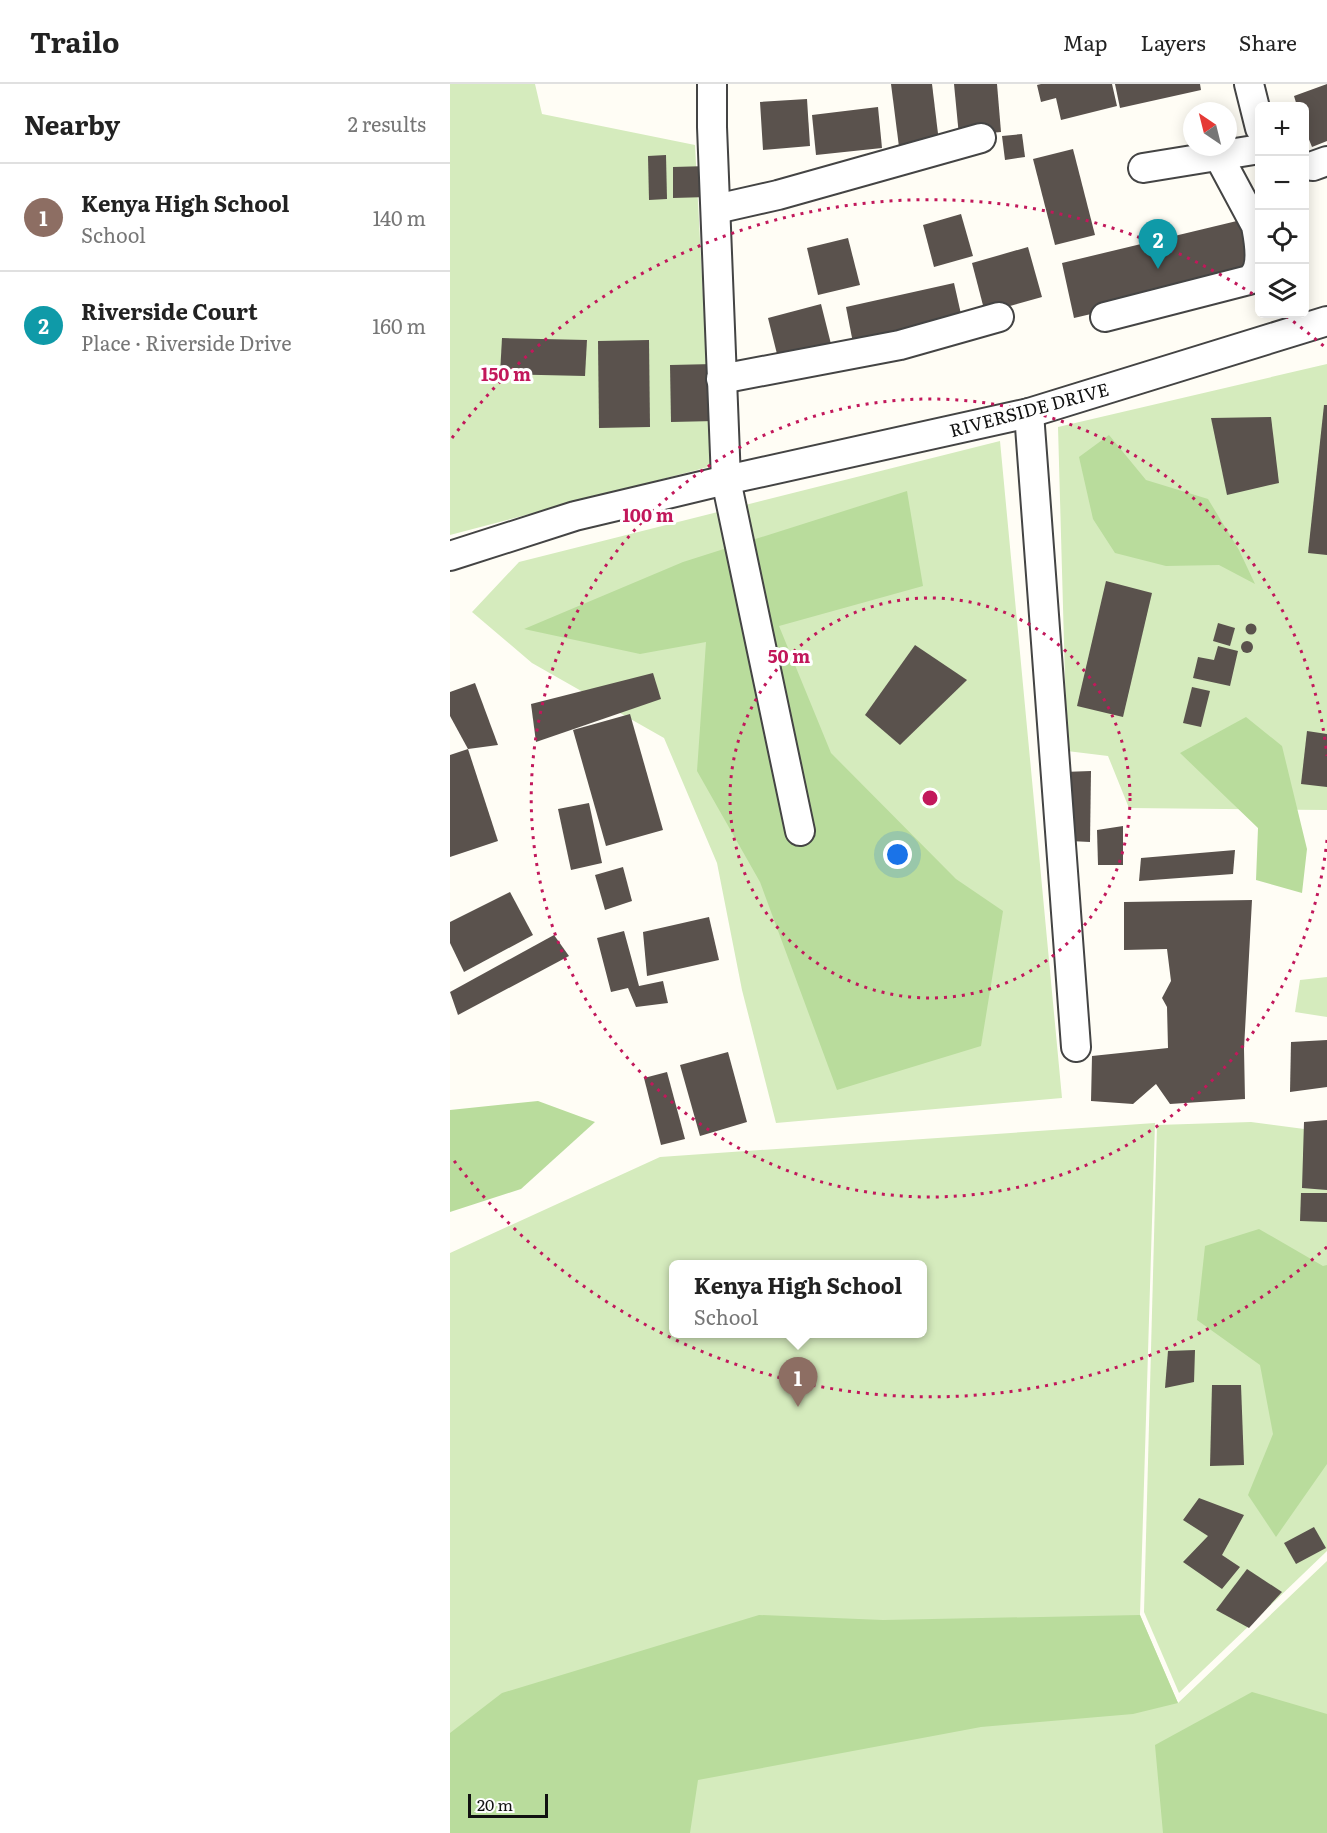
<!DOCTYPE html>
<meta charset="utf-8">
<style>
:root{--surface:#fff;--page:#f2f2f2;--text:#222;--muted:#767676;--line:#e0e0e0;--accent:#1a73e8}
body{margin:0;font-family:Literata,serif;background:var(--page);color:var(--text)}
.controls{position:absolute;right:18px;top:18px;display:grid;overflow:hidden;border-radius:9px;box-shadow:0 3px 15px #0003}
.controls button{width:54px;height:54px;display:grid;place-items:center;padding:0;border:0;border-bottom:2px solid var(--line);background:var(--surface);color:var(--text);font:30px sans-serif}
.compass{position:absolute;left:733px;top:18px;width:54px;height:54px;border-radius:50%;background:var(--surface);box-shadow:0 3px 15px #0003;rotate:325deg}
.scale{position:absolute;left:18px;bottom:15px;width:80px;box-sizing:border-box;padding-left:6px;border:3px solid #111;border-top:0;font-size:16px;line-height:21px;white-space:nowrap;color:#111;-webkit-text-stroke:4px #fff;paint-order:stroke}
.you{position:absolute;left:448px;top:771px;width:21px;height:21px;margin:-15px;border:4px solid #fff;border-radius:50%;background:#1a73e8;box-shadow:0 0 0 9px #1a73e833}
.badge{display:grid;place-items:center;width:39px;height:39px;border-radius:50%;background:var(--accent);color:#fff;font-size:20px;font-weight:700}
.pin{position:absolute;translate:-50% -50px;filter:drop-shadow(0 2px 3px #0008)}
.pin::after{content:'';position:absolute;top:32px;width:21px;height:18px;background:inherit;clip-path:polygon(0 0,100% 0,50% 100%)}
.popup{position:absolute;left:219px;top:1176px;width:258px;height:78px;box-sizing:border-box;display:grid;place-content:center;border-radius:9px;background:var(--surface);filter:drop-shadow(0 2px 4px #0005);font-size:20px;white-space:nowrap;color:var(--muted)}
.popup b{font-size:22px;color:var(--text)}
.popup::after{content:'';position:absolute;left:50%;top:100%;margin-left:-12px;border:12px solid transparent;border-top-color:var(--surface)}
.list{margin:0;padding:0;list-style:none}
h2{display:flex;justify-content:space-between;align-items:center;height:78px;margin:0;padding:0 24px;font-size:26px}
h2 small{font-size:20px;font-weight:400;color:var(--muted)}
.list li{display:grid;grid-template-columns:39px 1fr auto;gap:18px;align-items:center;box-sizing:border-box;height:108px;padding:0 24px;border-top:2px solid var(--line)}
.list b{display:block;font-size:22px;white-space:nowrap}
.list p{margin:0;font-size:20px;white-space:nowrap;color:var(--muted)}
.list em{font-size:20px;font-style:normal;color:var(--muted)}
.icon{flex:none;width:33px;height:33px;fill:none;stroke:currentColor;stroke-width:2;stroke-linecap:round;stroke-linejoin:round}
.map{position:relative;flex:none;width:877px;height:1749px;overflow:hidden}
header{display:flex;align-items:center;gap:36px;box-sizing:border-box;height:84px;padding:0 30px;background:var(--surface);border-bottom:2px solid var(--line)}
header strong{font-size:28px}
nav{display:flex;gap:33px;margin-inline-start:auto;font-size:21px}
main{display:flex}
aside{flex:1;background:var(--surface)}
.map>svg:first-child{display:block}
.green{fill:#d5ebbd;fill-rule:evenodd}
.forest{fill:#b9dc9c}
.building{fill:#5a524d}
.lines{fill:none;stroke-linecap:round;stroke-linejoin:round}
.minor-casing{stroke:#444;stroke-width:32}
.minor{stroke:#fff;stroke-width:28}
.ring{fill:none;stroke:#c2185b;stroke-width:3;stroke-dasharray:3 6}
.labels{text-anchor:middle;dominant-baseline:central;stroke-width:6;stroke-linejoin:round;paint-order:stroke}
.street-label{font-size:18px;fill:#111;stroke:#fff}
.centre{fill:#c2185b;stroke:#fff;stroke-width:3}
.ring-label{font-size:18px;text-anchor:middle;font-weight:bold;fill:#c2185b;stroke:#fff;stroke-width:6;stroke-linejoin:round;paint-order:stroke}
</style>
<header>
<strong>Trailo</strong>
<nav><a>Map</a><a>Layers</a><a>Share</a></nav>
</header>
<main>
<aside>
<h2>Nearby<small>2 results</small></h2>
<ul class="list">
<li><span class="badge" style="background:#8d6e63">1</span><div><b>Kenya High School</b><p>School</p></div><em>140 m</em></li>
<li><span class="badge" style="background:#0f9aa8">2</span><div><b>Riverside Court</b><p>Place · Riverside Drive</p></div><em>160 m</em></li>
</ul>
</aside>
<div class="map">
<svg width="877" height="1749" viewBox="0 0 877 1749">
<rect width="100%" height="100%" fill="#fffdf5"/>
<g class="green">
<path d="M0 0H85L92 30 245 61 262 382 0 451Z"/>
<path d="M877 280V726L679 724 658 672 617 667 608 343Z"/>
<path d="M550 357 612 1014 326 1039 292 906 267 779 214 654 82 579 22 528 69 478Z"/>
<path d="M877 893V933L845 928 850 896Z"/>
<path d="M801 1038 877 1048V1467L729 1609 694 1528 707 1041Z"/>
<path d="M705 1039 690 1531 728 1619 877 1477V1749H0V1169L210 1073ZM224 1180H472V1250H224Z"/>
</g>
<g class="forest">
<path d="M659 351 696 396 758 415 789 466 805 500 769 481 716 482 665 469 643 435 629 373Z"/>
<path d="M457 407 473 502 329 542 381 669 506 795 553 827 531 962 387 1006 310 798 247 687 256 558 190 570 74 545 233 478Z"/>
<path d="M796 633 832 662 857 765 852 809 806 796 808 744 730 669Z"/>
<path d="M88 1017 145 1038 71 1105 0 1128V1026Z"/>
<path d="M809 1145 873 1182 877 1181V1380L826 1453 798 1411 823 1350 810 1281 747 1236 755 1162Z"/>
<path d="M309 1531 433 1536 690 1531 728 1619 683 1630 531 1643 248 1696 240 1749H0V1649L52 1609Z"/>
<path d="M802 1608 877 1630V1749H713L705 1661Z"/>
</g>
<g class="building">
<path d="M441 0H482L489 58 449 63Z"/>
<path d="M504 0H547L551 48 509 52Z"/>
<path d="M591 0H662L667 22 611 36 606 14 591 18 587 1Z"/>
<path d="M665 0H750L751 6 670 24Z"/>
<path d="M877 0V57L862 63 854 43V22H847L844 12Z"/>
<path d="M357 15 360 62 313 66 310 18Z"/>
<path d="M428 23 432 64 366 71 362 31Z"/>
<path d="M572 50 575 73 555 76 552 52Z"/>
<path d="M623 65 645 151 605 161 583 75Z"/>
<path d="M216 71 217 115 199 116 198 72Z"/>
<path d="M258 82V113L223 114V83Z"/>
<path d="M511 130 523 172 484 183 473 141Z"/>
<path d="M791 136 804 192 624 234 612 179Z"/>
<path d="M398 154 410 201 368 211 357 164Z"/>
<path d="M578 163 592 213 535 229 522 179Z"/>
<path d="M504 199 513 239 404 264 396 223Z"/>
<path d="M371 220 381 260 328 274 318 234Z"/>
<path d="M52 254 137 256 135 292 50 290Z"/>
<path d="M199 256 200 343 149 344 148 257Z"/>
<path d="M264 280 265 337 221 338 220 281Z"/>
<path d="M874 321H877V471L858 469Z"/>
<path d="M821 333 829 399 777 411 761 334Z"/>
<path d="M656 497 702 509 673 633 627 622Z"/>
<path d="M768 539 785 544 780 562 763 557Z"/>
<circle cx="801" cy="545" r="5.5"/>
<circle cx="797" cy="563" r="6"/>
<path d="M465 561 517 596 450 661 415 631Z"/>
<path d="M768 562 788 567 780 602 743 594 748 573 764 576Z"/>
<path d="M203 589 211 615 86 658 81 620Z"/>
<path d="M25 599 48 661 18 665 0 632V608Z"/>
<path d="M742 603 760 607 751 643 733 639Z"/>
<path d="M180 630 213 746 156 762 123 646Z"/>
<path d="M857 647 877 650V703L851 700Z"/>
<path d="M18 665 48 757 0 773V671Z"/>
<path d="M641 687 640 758 620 757 613 688Z"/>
<path d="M139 719 152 779 121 786 108 725Z"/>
<path d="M673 742V781H648L647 746Z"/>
<path d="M785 766 783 790 689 797 691 774Z"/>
<path d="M173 783 182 817 155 826 145 791Z"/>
<path d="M60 808 83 851 14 888 0 859V838Z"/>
<path d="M802 816 794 965 795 1015 720 1020 706 1000 683 1020 641 1017 642 972 718 964 717 923 712 914 721 897 717 865 674 866V818Z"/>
<path d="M259 833 269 876 197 892 193 848Z"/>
<path d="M174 847 189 902 213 897 218 919 186 923 178 904 161 908 147 854Z"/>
<path d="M104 851 119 872 8 931 0 908Z"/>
<path d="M877 956V1003L840 1008 841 958Z"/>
<path d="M278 968 297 1038 250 1052 230 981Z"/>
<path d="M217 988 235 1055 211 1061 194 994Z"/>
<path d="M877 1036V1106L852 1104 854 1038Z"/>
<path d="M851 1109H877V1138L850 1137Z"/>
<path d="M745 1266 744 1298 715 1304 718 1267Z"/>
<path d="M762 1301H791L794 1381 760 1382Z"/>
<path d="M749 1414 794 1431 772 1471 790 1483 772 1505 733 1478 758 1452 733 1436Z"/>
<path d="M864 1443 876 1464 846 1480 834 1459Z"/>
<path d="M797 1485 832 1508 799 1544 766 1526Z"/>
</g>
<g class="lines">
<defs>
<g id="minor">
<path d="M262 0V43L276 396 350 747"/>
<path d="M799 0 810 44"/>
<path d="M863 82 877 77"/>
<path d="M693 84 810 65"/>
<path d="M266 125 328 111 531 54"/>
<path d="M655 233 799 196C815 186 809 158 806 142L769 73"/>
<path d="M271 295 450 261 549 233"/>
<path d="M579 329 626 963"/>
<path d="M0 472 125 432 276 396 579 329 877 237"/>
</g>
</defs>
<use href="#minor" class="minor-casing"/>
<use href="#minor" class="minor"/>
</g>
<g class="ring">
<circle cx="480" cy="714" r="200"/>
<path d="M877 756A399 399 0 1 1 877 672"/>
<path d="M877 1163A599 599 0 0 1 2 1074M2 354A599 599 0 0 1 806 212M836 232A599 599 0 0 1 877 265"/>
</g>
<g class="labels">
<g class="street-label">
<text transform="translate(579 325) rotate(-15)">RIVERSIDE DRIVE</text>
</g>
</g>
<circle cx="480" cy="714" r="9" class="centre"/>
<g class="ring-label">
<text x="56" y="297">150 m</text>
<text x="198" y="438">100 m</text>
<text x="339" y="579">50 m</text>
</g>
</svg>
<div class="controls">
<button>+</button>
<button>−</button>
<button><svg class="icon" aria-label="locate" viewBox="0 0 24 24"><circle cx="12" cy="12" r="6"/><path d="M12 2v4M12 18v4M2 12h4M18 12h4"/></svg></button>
<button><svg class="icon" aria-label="layers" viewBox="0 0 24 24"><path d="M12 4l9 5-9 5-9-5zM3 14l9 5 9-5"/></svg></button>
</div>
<svg class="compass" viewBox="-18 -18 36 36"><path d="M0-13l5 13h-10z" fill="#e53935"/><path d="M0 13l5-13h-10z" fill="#767676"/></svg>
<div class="scale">20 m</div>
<div class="you"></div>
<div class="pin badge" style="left:348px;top:1323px;background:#8d6e63">1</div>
<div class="popup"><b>Kenya High School</b>School</div>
<div class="pin badge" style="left:708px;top:185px;background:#0f9aa8">2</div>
</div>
</main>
